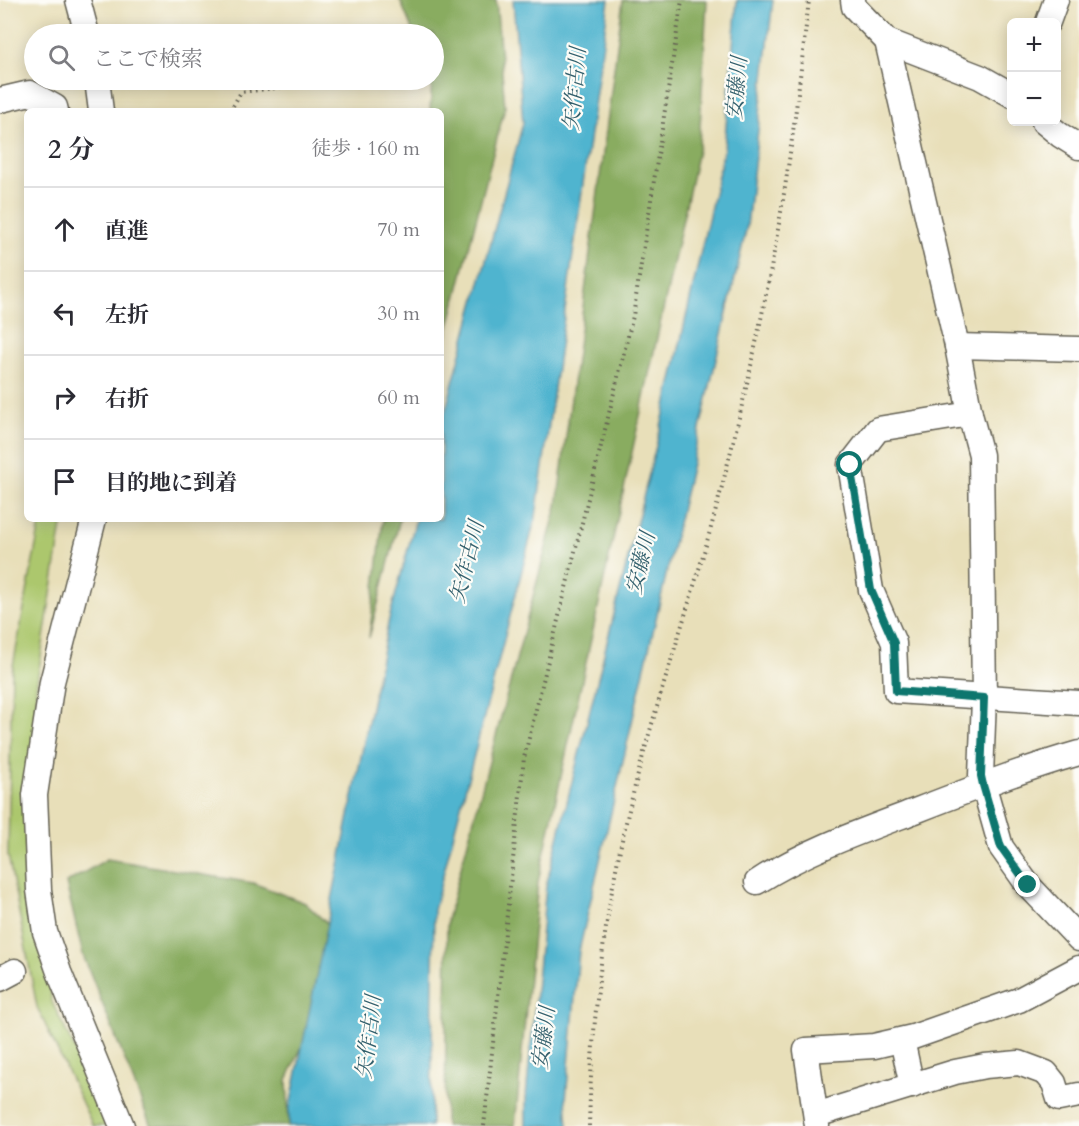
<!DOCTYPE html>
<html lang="ja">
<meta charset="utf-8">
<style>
:root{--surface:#fff;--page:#f2f2f3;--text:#2b2b33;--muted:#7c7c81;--line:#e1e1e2}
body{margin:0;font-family:Cardo,"Noto Serif JP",serif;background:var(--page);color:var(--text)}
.controls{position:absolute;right:18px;top:18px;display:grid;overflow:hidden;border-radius:9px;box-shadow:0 3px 15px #0003}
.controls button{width:54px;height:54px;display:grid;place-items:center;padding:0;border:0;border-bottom:2px solid var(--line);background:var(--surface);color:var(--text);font:30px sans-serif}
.stop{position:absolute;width:18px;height:18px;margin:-14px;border:4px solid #0f766e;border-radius:50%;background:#fff}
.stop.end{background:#0f766e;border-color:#fff;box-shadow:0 2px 6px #0008}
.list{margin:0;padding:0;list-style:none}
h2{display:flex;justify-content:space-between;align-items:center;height:78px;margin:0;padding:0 24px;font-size:26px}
h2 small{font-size:20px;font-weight:400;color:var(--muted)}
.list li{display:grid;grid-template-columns:39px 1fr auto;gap:18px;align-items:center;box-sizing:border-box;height:84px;padding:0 24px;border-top:2px solid var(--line)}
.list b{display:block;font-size:22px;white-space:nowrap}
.list em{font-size:20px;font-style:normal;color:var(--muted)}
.icon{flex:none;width:33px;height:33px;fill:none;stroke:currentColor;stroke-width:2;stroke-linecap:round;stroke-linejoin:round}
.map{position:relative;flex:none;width:1079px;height:1126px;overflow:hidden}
.search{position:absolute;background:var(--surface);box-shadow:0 3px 15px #0003;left:24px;top:24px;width:420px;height:66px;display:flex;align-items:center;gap:15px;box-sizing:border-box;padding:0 21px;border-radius:33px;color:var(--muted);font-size:22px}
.panel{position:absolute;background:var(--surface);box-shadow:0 3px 15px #0003;left:24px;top:108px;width:420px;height:414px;border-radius:9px}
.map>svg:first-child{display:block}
.green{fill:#acc76d;stroke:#647244;stroke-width:1.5}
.forest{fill:#89ac60;stroke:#52643e;stroke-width:1.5}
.water{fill:#50b4cf;stroke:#366876;stroke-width:1.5}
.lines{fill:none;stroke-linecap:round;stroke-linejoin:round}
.minor-casing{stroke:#636053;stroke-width:27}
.path{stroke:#636053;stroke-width:4;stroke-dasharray:1.5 4.5;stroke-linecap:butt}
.minor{stroke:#fff;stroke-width:24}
.route{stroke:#0f766e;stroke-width:8}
.labels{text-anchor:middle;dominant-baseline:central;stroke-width:4.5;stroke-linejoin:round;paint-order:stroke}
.water-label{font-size:21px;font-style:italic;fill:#33606d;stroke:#fdfcf7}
</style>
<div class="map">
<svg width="1079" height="1126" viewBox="0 0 1079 1126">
<rect width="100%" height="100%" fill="#fdfcf7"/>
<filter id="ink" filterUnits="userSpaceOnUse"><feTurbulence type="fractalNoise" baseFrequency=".0167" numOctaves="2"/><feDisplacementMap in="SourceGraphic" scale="12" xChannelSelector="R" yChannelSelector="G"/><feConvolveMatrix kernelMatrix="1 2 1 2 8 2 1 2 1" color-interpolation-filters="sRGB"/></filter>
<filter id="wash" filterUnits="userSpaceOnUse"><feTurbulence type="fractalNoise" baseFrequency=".008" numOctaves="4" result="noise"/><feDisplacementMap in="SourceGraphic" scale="24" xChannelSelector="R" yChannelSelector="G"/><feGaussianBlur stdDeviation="1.35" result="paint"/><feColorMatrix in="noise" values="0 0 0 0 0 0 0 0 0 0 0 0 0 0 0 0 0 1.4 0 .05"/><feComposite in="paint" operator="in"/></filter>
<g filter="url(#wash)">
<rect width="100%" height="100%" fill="#e8dfb9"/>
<path class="green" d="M41 519H63L36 688 51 1000 112 1126H93L37 1007 8 855 12 671Z"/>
<g class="forest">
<path d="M400 0H496L505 107 441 357V111H430L432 80H434V34H414Z"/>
<path d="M623 0H707L699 146 538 882 515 1126H445L447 920 557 506Z"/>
<path d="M383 519H400L369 638Z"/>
<path d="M107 859 253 883 305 903 348 943 287 1080 289 1126H151L83 955 66 883Z"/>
</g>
<g class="water">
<path d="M513 0H609L536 516 434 910 431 1126H289V1111L389 619 416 519H441V427L523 123Z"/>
<path d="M737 0H773L747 226 579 951 566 1099 568 1126H526V1097L546 886 666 406 724 149Z"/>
</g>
</g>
<g filter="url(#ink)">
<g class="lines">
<defs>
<g id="minor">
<path d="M78 0 87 34"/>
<path d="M853 0 854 7 887 41 980 77 1012 95"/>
<path d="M1048 22 1056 0"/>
<path d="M887 41 957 346 970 414 981 455 984 698 981 776 1001 847 1028 885 1079 939"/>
<path d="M97 80 101 111"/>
<path d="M0 100 30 93 55 107 56 111"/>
<path d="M1044 122 1060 135 1079 147"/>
<path d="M957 346 1079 349"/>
<path d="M970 414 878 429 850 465 871 590 894 643 896 691 1079 703"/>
<path d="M94 519 52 682 35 795 39 890 45 932 59 972 122 1126"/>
<path d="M757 882C805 851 862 831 915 811 969 790 1023 769 1079 753"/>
<path d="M0 979 15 971"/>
<path d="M902 1040 912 1086"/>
<path d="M816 1115 955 1072 985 1066 1019 1063 1046 1073 1054 1083 1059 1099 1079 1095"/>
<path d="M817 1126 806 1050 874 1046 913 1037 1019 1000 1079 968"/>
</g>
</defs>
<use href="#minor" class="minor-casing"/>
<g class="path">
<path d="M230 111 241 92 293 86"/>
<path d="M484 1126 524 758 633 316 682 0"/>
<path d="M589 1126C592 1015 605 902 633 794 658 693 694 595 720 494 742 409 762 322 777 235 791 157 800 78 809 0"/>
</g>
<use href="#minor" class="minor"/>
</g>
</g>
<g class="lines" filter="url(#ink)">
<path class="route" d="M850 465 871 590 894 643 896 691 984 698 981 776 983 785 1001 847 1028 885"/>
</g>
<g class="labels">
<g class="water-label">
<text transform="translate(737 88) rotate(-85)">安藤川</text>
<text transform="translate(575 89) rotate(-85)">矢作古川</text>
<text transform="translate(467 562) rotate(-76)">矢作古川</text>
<text transform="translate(641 563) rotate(-76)">安藤川</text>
<text transform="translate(369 1037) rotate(-83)">矢作古川</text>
<text transform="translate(544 1038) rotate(-83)">安藤川</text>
</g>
</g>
</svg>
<div class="controls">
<button>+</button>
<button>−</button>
</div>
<div class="stop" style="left:850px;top:465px"></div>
<div class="stop end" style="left:1028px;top:885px"></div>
<div class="search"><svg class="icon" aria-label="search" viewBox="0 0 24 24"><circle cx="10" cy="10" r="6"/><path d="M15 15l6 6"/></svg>ここで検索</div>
<section class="panel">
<h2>2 分<small>徒歩 · 160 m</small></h2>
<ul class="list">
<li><svg class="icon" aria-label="ahead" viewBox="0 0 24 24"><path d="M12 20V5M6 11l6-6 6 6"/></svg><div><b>直進</b></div><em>70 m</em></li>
<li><svg class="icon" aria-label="left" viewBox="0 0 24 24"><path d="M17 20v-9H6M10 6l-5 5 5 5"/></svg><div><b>左折</b></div><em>30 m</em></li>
<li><svg class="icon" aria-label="right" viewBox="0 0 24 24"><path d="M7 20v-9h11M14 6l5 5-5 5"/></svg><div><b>右折</b></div><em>60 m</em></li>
<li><svg class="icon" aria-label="arrive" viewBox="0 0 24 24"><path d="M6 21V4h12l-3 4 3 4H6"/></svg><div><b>目的地に到着</b></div></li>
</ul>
</section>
</div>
